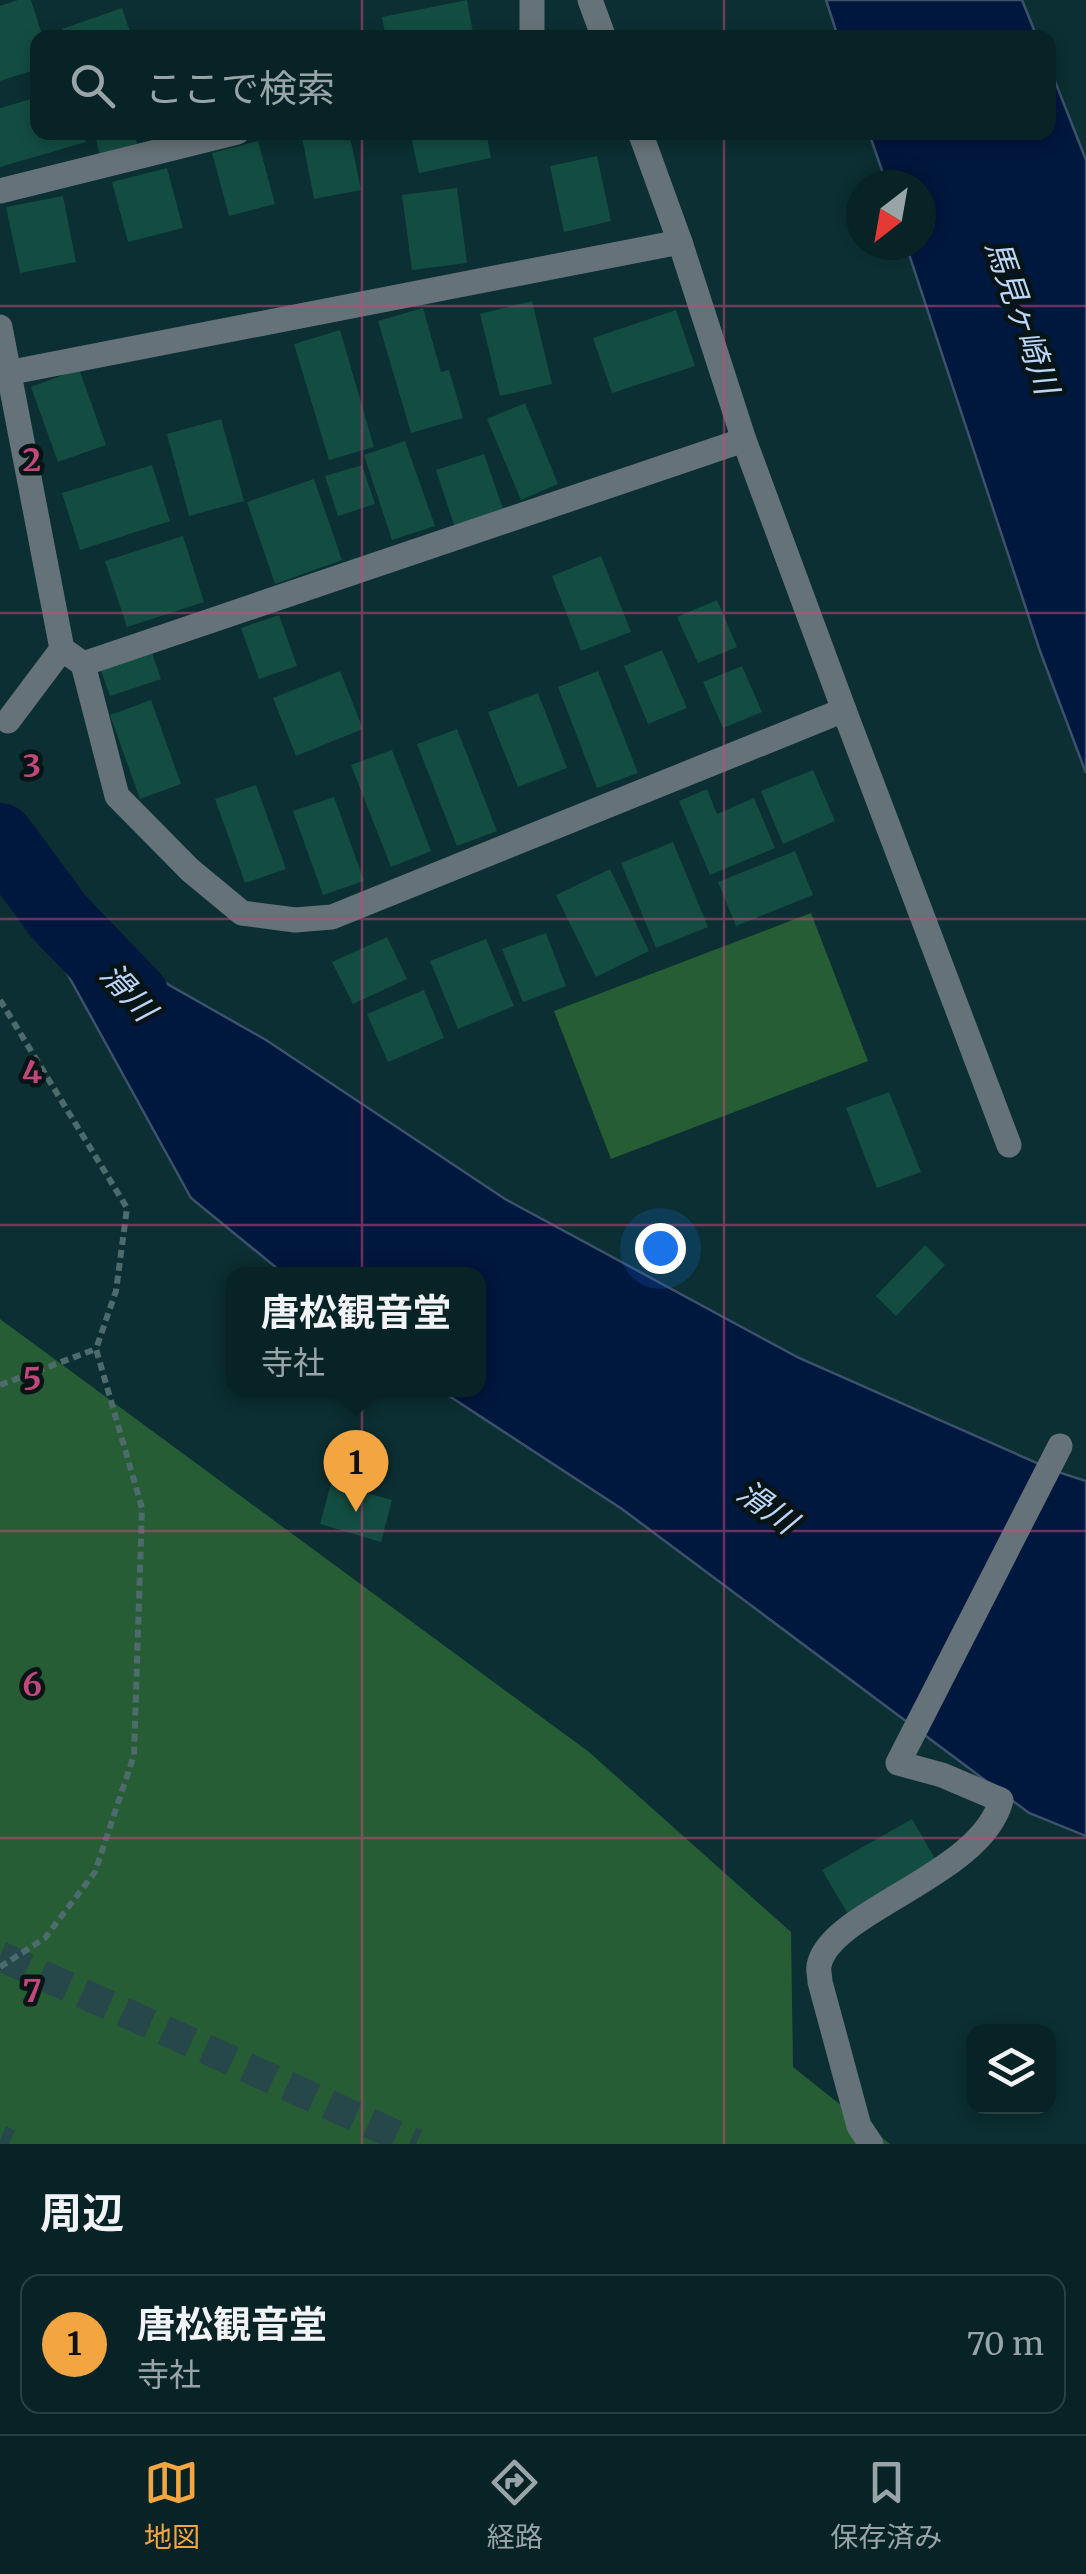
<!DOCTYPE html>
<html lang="ja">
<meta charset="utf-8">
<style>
:root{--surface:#082326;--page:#112b2e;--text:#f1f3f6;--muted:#98a4a7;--line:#294043;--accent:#f2a541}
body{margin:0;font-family:Merriweather,"Noto Sans JP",serif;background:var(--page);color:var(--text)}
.controls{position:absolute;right:30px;bottom:30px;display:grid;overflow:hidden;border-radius:20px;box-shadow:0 5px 15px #0003}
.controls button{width:90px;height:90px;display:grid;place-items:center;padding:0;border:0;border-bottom:2px solid var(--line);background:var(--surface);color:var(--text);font:50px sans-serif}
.compass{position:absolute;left:846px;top:170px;width:90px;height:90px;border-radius:50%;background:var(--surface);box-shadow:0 5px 15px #0003;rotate:211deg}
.you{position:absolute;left:660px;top:1248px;width:35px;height:35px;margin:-25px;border:8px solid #fff;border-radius:50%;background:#1a73e8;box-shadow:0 0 0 15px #1a73e833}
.badge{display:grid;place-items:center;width:65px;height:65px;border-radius:50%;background:var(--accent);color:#111;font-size:32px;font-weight:700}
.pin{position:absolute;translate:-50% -82px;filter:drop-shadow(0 2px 5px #0008)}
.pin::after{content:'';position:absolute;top:52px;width:35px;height:30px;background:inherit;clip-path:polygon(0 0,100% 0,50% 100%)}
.popup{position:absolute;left:226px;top:1267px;width:260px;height:130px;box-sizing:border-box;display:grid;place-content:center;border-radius:20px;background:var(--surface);filter:drop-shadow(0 2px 8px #0005);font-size:32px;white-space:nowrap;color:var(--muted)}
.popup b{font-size:38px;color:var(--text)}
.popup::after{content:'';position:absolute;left:50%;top:100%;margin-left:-20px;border:20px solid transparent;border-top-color:var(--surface)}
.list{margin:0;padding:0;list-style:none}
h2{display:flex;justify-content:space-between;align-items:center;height:130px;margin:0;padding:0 40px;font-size:42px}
h2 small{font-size:32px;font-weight:400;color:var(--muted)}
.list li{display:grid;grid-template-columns:65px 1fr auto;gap:30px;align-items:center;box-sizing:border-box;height:140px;margin:0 20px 20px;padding:0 20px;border:2px solid var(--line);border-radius:20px}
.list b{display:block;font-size:38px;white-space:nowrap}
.list p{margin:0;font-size:32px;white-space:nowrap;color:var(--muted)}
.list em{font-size:32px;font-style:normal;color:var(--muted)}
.icon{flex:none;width:55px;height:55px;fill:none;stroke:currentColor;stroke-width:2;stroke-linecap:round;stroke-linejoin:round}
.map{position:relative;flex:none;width:1086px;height:2144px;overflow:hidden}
.search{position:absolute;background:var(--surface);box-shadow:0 5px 15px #0003;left:30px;right:30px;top:30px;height:110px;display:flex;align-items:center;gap:25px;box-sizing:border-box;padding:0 35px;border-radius:20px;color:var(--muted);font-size:38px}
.sheet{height:290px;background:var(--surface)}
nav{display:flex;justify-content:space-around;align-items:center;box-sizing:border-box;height:140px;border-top:2px solid var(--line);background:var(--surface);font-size:28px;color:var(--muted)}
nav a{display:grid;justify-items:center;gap:5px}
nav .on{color:var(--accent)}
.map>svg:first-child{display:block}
.green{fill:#265d34}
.water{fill:#00173e;stroke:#3b516c;stroke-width:2.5}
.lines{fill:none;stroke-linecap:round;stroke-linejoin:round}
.river{stroke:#00173e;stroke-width:68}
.building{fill:#134d41}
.highway-tunnel{stroke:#27484b;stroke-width:30;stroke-dasharray:30 15;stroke-linecap:butt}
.path{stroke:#4d6a6d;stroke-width:6;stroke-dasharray:8 5;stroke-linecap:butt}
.minor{stroke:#667279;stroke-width:25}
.grid{fill:none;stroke:#c3487a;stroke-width:2.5;stroke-opacity:0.55}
.labels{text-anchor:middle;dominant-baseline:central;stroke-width:9;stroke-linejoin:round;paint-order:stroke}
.water-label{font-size:32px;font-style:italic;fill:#bcd4f5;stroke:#071416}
.grid-label{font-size:32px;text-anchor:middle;font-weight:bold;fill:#c3487a;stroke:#071416;stroke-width:9;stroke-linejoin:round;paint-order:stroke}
</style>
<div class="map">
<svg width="1086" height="2144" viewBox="0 0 1086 2144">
<rect width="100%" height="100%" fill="#0b2f32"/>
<g class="green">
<path d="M811 913 868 1061 611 1159 554 1011Z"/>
<path d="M0 1319 589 1752 791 1932 793 2067 890 2144H0Z"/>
</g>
<g class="water">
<path d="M826 0H1022L1037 37H838Z"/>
<path d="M1049 66 1086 160V773L1040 651 906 245H921V185H887L869 133 1048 132Z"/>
<path d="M30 906 266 1040 505 1199 799 1358 1055 1471 1086 1481V1836L1029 1813 622 1509 440 1390H478V1274H284L191 1198Z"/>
</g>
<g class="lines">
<path class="river" d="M0 837 59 917 135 996"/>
</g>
<g class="building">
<path d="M18 0H31L43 38H38V69L0 81V6Z"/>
<path d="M467 0 474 38H386L382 17Z"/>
<path d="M122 8 132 38H66L62 29Z"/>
<path d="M38 97V132H83L86 142 0 167V108Z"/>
<path d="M94 132H134L138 147 100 155Z"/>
<path d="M149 132H197L152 145Z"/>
<path d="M301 132H349L361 190 314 199Z"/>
<path d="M410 132H486L491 158 419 173Z"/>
<path d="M258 141 275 204 229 216 212 153Z"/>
<path d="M597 156 611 221 564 232 550 166Z"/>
<path d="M167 168 183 228 128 242 112 182Z"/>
<path d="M457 188 467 263 412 270 402 195Z"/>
<path d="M63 196 76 262 20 273 6 207Z"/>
<path d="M532 301 552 384 500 396 480 314Z"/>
<path d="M423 308 441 372 449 370 463 418 411 433 378 321Z"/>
<path d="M676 310 695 366 612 393 593 338Z"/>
<path d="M340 330 374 447 329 460 294 344Z"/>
<path d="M79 369 106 445 58 462 31 387Z"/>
<path d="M525 403 558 484 521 500 487 419Z"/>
<path d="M221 419 244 501 189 516 167 434Z"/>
<path d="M405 441 435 526 392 540 364 455Z"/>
<path d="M484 454 504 512 455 528 436 470Z"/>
<path d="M152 465 170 521 80 550 62 493Z"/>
<path d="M362 465 375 504 338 516 325 476Z"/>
<path d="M314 479 342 560 275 584 247 502Z"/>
<path d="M183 536 204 602 127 627 105 561Z"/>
<path d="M601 556 631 632 581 651 552 576Z"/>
<path d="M717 600 737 647 698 663 677 617Z"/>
<path d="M279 615 297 666 259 679 241 628Z"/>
<path d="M150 647 161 679 110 696 99 665Z"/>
<path d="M662 650 687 708 648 724 624 666Z"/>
<path d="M742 666 762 712 723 728 703 682Z"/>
<path d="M340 671 363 729 296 756 273 698Z"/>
<path d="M598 671 638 773 597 788 558 687Z"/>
<path d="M538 693 567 768 518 787 488 712Z"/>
<path d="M151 700 181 784 140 799 110 715Z"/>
<path d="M457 729 497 831 457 846 417 744Z"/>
<path d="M392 750 431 851 391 867 351 765Z"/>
<path d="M813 770 835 821 783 844 761 791Z"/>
<path d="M256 785 286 869 245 883 215 799Z"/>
<path d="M707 789 717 814 754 798 775 848 710 875 679 801Z"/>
<path d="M334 797 364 881 323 895 293 811Z"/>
<path d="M673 842 708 927 656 948 621 863Z"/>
<path d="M795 851 813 895 736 926 718 882Z"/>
<path d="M610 869 649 951 596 977 556 895Z"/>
<path d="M546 933 566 986 523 1002 502 949Z"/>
<path d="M387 937 407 979 353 1004 332 962Z"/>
<path d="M486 939 514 1006 458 1029 430 961Z"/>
<path d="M424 990 444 1038 388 1062 367 1014Z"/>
<path d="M889 1092 921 1172 877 1188 846 1108Z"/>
<path d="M925 1245 945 1265 896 1316 876 1296Z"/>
<path d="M331 1483 392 1500 381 1542 320 1524Z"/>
<path d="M912 1819 938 1864 849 1916 822 1870Z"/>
</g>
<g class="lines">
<g class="highway-tunnel">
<path d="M0 1956 416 2144"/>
<path d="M0 2140 9 2144"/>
</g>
<g class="path">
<path d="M0 1000 127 1208 116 1291 96 1349 142 1508 134 1755 95 1872 45 1938 0 1967"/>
<path d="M0 1385 96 1349"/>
</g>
<g class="minor">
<path d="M590 0 604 38"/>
<path d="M532 38V0"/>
<path d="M640 132 680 242 744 440 844 710 1009 1145"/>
<path d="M0 191 237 132"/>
<path d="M0 327 62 649 8 721"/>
<path d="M7 373 680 242"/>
<path d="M62 649 83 664 744 440"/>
<path d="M83 664 117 796 190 870 242 913 295 920 332 917 844 710"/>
<path d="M871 2144 859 2126 820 1982C820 1976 818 1971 819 1966 828 1911 982 1876 1001 1800L942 1775 898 1763 1060 1446"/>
</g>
</g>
<path class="grid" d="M362 0V38M724 0V38M362 132V2144M724 132V2144M0 306H1086M0 613H1086M0 919H1086M0 1225H1086M0 1531H1086M0 1838H1086"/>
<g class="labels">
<g class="water-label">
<text transform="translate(1022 317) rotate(71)">馬見ヶ崎川</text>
<text transform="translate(128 992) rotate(48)">滑川</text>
<text transform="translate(767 1507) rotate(36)">滑川</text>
</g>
</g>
<g class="grid-label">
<text x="32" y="471">2</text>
<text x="32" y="777">3</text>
<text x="32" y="1083">4</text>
<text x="32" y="1390">5</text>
<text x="32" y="1696">6</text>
<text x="32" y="2002">7</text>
</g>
</svg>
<div class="controls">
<button><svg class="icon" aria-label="layers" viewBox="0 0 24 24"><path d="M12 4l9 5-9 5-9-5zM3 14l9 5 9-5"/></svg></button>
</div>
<svg class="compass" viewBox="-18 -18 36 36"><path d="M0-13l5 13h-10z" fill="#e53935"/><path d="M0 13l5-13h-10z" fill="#98a4a7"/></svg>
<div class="you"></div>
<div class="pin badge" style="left:356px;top:1512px">1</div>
<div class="popup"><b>唐松観音堂</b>寺社</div>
<div class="search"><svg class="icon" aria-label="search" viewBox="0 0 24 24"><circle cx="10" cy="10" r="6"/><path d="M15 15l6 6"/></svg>ここで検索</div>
</div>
<section class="sheet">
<h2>周辺<small></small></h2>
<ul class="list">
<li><span class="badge">1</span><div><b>唐松観音堂</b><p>寺社</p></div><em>70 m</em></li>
</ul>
</section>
<nav>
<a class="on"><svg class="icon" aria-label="map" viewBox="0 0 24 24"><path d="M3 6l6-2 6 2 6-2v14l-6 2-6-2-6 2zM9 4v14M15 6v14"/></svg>地図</a>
<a><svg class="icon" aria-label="directions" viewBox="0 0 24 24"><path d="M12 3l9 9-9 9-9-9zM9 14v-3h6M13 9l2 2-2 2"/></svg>経路</a>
<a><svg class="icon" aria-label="saved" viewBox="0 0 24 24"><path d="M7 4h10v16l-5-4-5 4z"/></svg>保存済み</a>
</nav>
